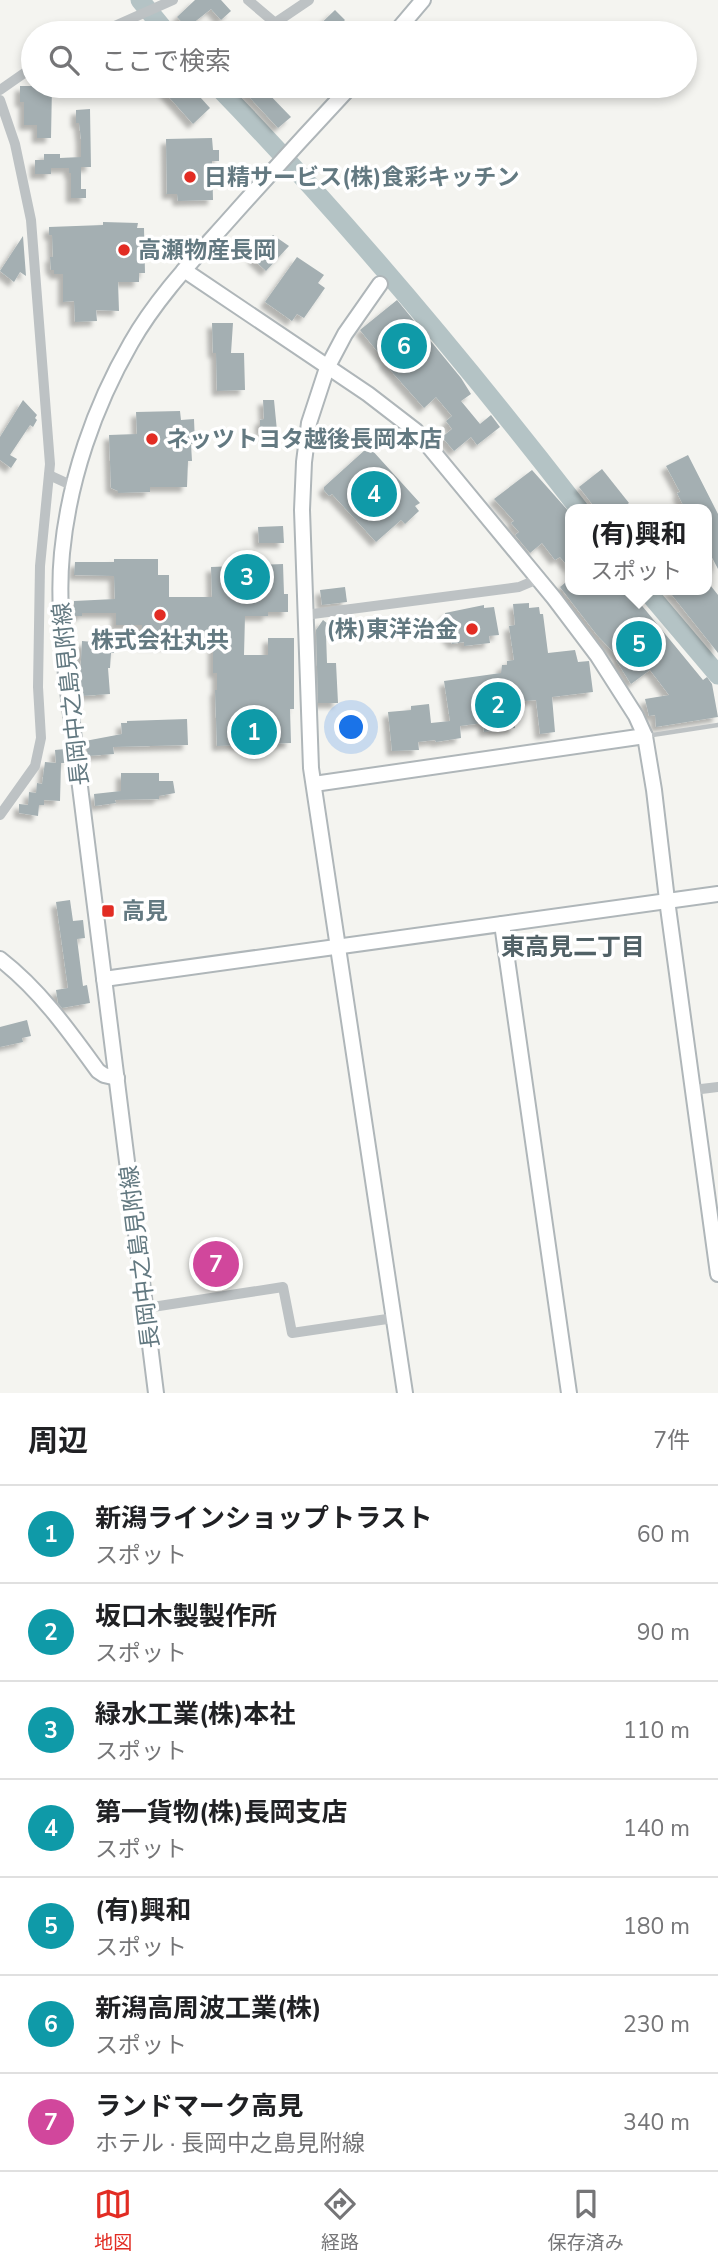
<!DOCTYPE html>
<html lang="ja">
<meta charset="utf-8">
<style>
:root{--surface:#fff;--page:#f2f2f2;--text:#202124;--muted:#757577;--line:#e0e0e0;--accent:#e22c23}
body{margin:0;font-family:"Nunito Sans","Noto Sans JP",sans-serif;background:var(--page);color:var(--text)}
.you{position:absolute;left:352px;top:728px;width:24px;height:24px;margin:-18px;border:5px solid #fff;border-radius:50%;background:#1a73e8;box-shadow:0 0 0 10px #1a73e833}
.badge{display:grid;place-items:center;width:46px;height:46px;border-radius:50%;background:var(--accent);color:#fff;font-size:23px;font-weight:700}
.pin{position:absolute;translate:-50% -50%;border:4px solid #fff;box-shadow:0 2px 7px #0006}
.popup{position:absolute;left:565px;top:504px;width:147px;height:91px;box-sizing:border-box;display:grid;place-content:center;border-radius:14px;background:var(--surface);filter:drop-shadow(0 2px 5px #0005);font-size:23px;white-space:nowrap;color:var(--muted)}
.popup b{font-size:26px;color:var(--text)}
.popup::after{content:'';position:absolute;left:50%;top:100%;margin-left:-14px;border:14px solid transparent;border-top-color:var(--surface)}
.list{margin:0;padding:0;list-style:none}
h2{display:flex;justify-content:space-between;align-items:center;height:91px;margin:0;padding:0 28px;font-size:30px}
h2 small{font-size:23px;font-weight:400;color:var(--muted)}
.list li{display:grid;grid-template-columns:46px 1fr auto;gap:21px;align-items:center;box-sizing:border-box;height:98px;padding:0 28px;border-top:2px solid var(--line)}
.list b{display:block;font-size:26px;white-space:nowrap}
.list p{margin:0;font-size:23px;white-space:nowrap;color:var(--muted)}
.list em{font-size:23px;font-style:normal;color:var(--muted)}
.icon{flex:none;width:38px;height:38px;fill:none;stroke:currentColor;stroke-width:2;stroke-linecap:round;stroke-linejoin:round}
.map{position:relative;flex:none;width:718px;height:1393px;overflow:hidden}
.search{position:absolute;background:var(--surface);box-shadow:0 4px 10px #0003;left:21px;right:21px;top:21px;height:77px;display:flex;align-items:center;gap:18px;box-sizing:border-box;padding:0 24px;border-radius:38px;color:var(--muted);font-size:26px}
.sheet{height:777px;background:var(--surface)}
nav{display:flex;justify-content:space-around;align-items:center;box-sizing:border-box;height:98px;border-top:2px solid var(--line);background:var(--surface);font-size:19px;color:var(--muted)}
nav a{display:grid;justify-items:center;gap:4px}
nav .on{color:var(--accent)}
.map>svg:first-child{display:block}
.lines{fill:none;stroke-linecap:round;stroke-linejoin:round}
.river{stroke:#b4c3c5;stroke-width:19}
.building{fill:#a4afb2;filter:url(#shadow)}
.secondary-casing{stroke:#afb6b9;stroke-width:18}
.lane{stroke:#bdc2c4;stroke-width:4.5}
.street{stroke:#bdc2c4;stroke-width:10}
.secondary{stroke:#fff;stroke-width:14}
.poi-dot{fill:#e22c23;stroke:#fff;stroke-width:2.5}
.labels{text-anchor:middle;dominant-baseline:central;stroke-width:7;stroke-linejoin:round;paint-order:stroke}
.poi-label{font-size:23px;font-weight:bold;fill:#637981;stroke:#fff;text-anchor:start}
.street-label{font-size:23px;fill:#637981;stroke:#fff}
.neighbourhood-label{font-size:24px;font-weight:bold;fill:#516166;stroke:#fff}
</style>
<div class="map">
<svg width="718" height="1393" viewBox="0 0 718 1393">
<defs>
<filter id="shadow"><feDropShadow dx="-5" dy="5" stdDeviation="2" flood-color="#0004"/></filter>
</defs>
<rect width="100%" height="100%" fill="#f4f4f0"/>
<g class="lines">
<g class="river">
<path d="M140 0 167 33"/>
<path d="M217 86C346 219 466 363 579 509"/>
<path d="M646 590 718 675"/>
</g>
</g>
<g class="building">
<path d="M195 0H221L231 11 221 20 211 9 187 28 177 17Z"/>
<path d="M335 10 345 20 342 23 352 33H311Z"/>
<path d="M20 86H52L51 138H37V125H24V102H20Z"/>
<path d="M159 86H190L210 108 193 124Z"/>
<path d="M239 86H261L291 117 278 128Z"/>
<path d="M90 109 91 167H81V189H86V198H71V173H69V168H51V174H35V160H44V154H60V158L81 157V139L79 123H76V110Z"/>
<path d="M212 138 213 150H219V161H212L213 200 178 201 177 194H167L166 139Z"/>
<path d="M103 222 138 223 137 228H144L145 273H139V282H118L119 311 96 310 97 321 75 322 74 301 63 302V274H54V270H51L50 257H53L52 235H49V227L103 225Z"/>
<path d="M273 235 289 246 266 271 252 258Z"/>
<path d="M23 236 26 276 20 272 14 282 0 271Z"/>
<path d="M297 257 324 275 318 283 325 288 304 318 297 314 292 321 265 302Z"/>
<path d="M397 300 461 378 471 394 461 401 480 424 491 415 500 427 477 445 471 437 454 451 442 437 452 429 446 421 452 416 436 397 424 408 384 363 385 361 360 330Z"/>
<path d="M212 323H233L231 353H244L245 390 217 391 216 353H213Z"/>
<path d="M23 400 37 415 35 418 37 420 33 427 30 425 10 455 17 459 11 468 0 460V437Z"/>
<path d="M263 400H274L277 431H260V420L264 419Z"/>
<path d="M180 411 181 420 194 419 195 444H191L192 461H188L187 487H150V492L118 493V491L111 488 109 435 137 434 136 412Z"/>
<path d="M366 449 368 451 371 449 420 503 415 506 419 511 405 524 401 520 376 542 332 494 329 496 324 490V487Z"/>
<path d="M688 455 718 514V569L707 548V509H685L677 493 680 492 666 466Z"/>
<path d="M602 469 629 503 621 509H596L579 487Z"/>
<path d="M532 470 571 514V570L560 557 555 560 542 543 530 553 515 535 519 532 511 523 514 521 494 499Z"/>
<path d="M283 526 284 543H259L258 527Z"/>
<path d="M114 559H158V575H169V597H212L211 567 283 564 284 594H288V612H268V616H245L244 655H268V638H294V709H290L291 743 217 746 215 690H217V673H213V635H195V645H142V625H116V613H82V616H74V601L115 599 114 576 74 575 75 562H114Z"/>
<path d="M571 578V590H629L703 680 707 677 712 684 718 717 656 727 655 715 649 716 645 699 669 695 650 670 631 684 616 660 619 658 597 635 560 587Z"/>
<path d="M707 581 718 595V653L668 590H707Z"/>
<path d="M345 587 347 602 322 605 320 590Z"/>
<path d="M529 603V608L539 607 540 614H543L548 653 575 650 578 662 589 661 593 692 552 697 555 732 540 734 536 700 515 702 516 710H513L515 728 484 732 483 723 460 726 461 738 436 742 435 740 418 742 419 750 392 751 388 712 411 710V706L429 704 431 723 450 721 444 681 501 673 502 665H507V661L514 660 509 626 515 625 513 604Z"/>
<path d="M484 605V608L494 607 499 635 489 636 490 643 464 646V642L452 644 451 639 448 640 445 613Z"/>
<path d="M323 620 328 624V634H326L327 663H336L338 703H318L316 630Z"/>
<path d="M82 641 115 644 114 653H111L110 668H108L110 694 81 696 80 679Z"/>
<path d="M187 719 188 745 113 747 114 754 88 756 85 741 122 734 121 723H127V721Z"/>
<path d="M65 749 66 763H61L60 801 44 800V805H39L38 816 19 813V804L28 805 29 792 36 793 37 783 42 784 45 762 56 763 55 750Z"/>
<path d="M121 773H159V781H173L175 793 159 796V799L115 800 116 803 95 806 94 794 121 791Z"/>
<path d="M70 900 73 921 83 920 85 938 77 939 83 986 87 985 90 1003 62 1008 58 1003 56 990 68 988 56 902Z"/>
<path d="M27 1020 31 1036 22 1038 23 1042 0 1047V1027Z"/>
</g>
<g class="lines">
<defs>
<g id="secondary">
<path d="M395 33 423 0"/>
<path d="M184 270 368 394 416 431 554 598 597 655 636 716 645 736 654 790 667 900 718 1274"/>
<path d="M380 284 345 334 327 368 309 423 304 462 302 510 311 768 405 1393"/>
<path d="M314 784 645 736"/>
<path d="M502 924 569 1393"/>
<path d="M0 959C40 990 69 1031 98 1071L104 1075 117 1078"/>
<path d="M104 979 718 894"/>
<path d="M156 1393 66 675C62 634 58 594 62 553 69 480 94 407 131 343 156 299 192 261 226 223 267 177 309 131 351 86"/>
</g>
</defs>
<use href="#secondary" class="secondary-casing"/>
<path class="lane" d="M646 736 718 725"/>
<g class="street">
<path d="M248 0 287 33"/>
<path d="M275 23 309 0"/>
<path d="M99 33 173 0"/>
<path d="M0 90 33 67"/>
<path d="M0 100 15 144 31 220 50 464 40 566 38 687 41 738 35 766 0 815"/>
<path d="M49 475 73 486"/>
<path d="M305 615 519 587 538 579"/>
<path d="M693 1090 718 1087"/>
<path d="M146 1308 283 1287 292 1333 394 1318"/>
</g>
<use href="#secondary" class="secondary"/>
</g>
<g class="poi-dot">
<circle cx="190" cy="177" r="7"/>
<circle cx="124" cy="250" r="7"/>
<circle cx="152" cy="439" r="7"/>
<circle cx="160" cy="615" r="7"/>
<circle cx="472" cy="629" r="7"/>
<rect x="101" y="904" width="14" height="14" rx="3.5"/>
</g>
<g class="labels">
<g class="poi-label">
<text x="204" y="177">日精サービス(株)食彩キッチン</text>
<text x="138" y="250">高瀬物産長岡</text>
<text x="166" y="439">ネッツトヨタ越後長岡本店</text>
<text x="458" y="629" text-anchor="end">(株)東洋治金</text>
<text x="160" y="640" text-anchor="middle">株式会社丸共</text>
<text x="122" y="911">高見</text>
</g>
<g class="street-label">
<text transform="translate(71 694) rotate(-96)">長岡中之島見附線</text>
<text transform="translate(140 1257) rotate(-97)">長岡中之島見附線</text>
</g>
<g class="neighbourhood-label">
<text x="573" y="947">東高見二丁目</text>
</g>
</g>
</svg>
<div class="you"></div>
<div class="pin badge" style="left:254px;top:732px;background:#0f9aa8">1</div>
<div class="pin badge" style="left:498px;top:705px;background:#0f9aa8">2</div>
<div class="pin badge" style="left:247px;top:577px;background:#0f9aa8">3</div>
<div class="pin badge" style="left:374px;top:494px;background:#0f9aa8">4</div>
<div class="pin badge" style="left:639px;top:644px;background:#0f9aa8">5</div>
<div class="popup"><b>(有)興和</b>スポット</div>
<div class="pin badge" style="left:404px;top:346px;background:#0f9aa8">6</div>
<div class="pin badge" style="left:216px;top:1264px;background:#d1479c">7</div>
<div class="search"><svg class="icon" aria-label="search" viewBox="0 0 24 24"><circle cx="10" cy="10" r="6"/><path d="M15 15l6 6"/></svg>ここで検索</div>
</div>
<section class="sheet">
<h2>周辺<small>7件</small></h2>
<ul class="list">
<li><span class="badge" style="background:#0f9aa8">1</span><div><b>新潟ラインショップトラスト</b><p>スポット</p></div><em>60 m</em></li>
<li><span class="badge" style="background:#0f9aa8">2</span><div><b>坂口木製製作所</b><p>スポット</p></div><em>90 m</em></li>
<li><span class="badge" style="background:#0f9aa8">3</span><div><b>緑水工業(株)本社</b><p>スポット</p></div><em>110 m</em></li>
<li><span class="badge" style="background:#0f9aa8">4</span><div><b>第一貨物(株)長岡支店</b><p>スポット</p></div><em>140 m</em></li>
<li><span class="badge" style="background:#0f9aa8">5</span><div><b>(有)興和</b><p>スポット</p></div><em>180 m</em></li>
<li><span class="badge" style="background:#0f9aa8">6</span><div><b>新潟高周波工業(株)</b><p>スポット</p></div><em>230 m</em></li>
<li><span class="badge" style="background:#d1479c">7</span><div><b>ランドマーク高見</b><p>ホテル · 長岡中之島見附線</p></div><em>340 m</em></li>
</ul>
</section>
<nav>
<a class="on"><svg class="icon" aria-label="map" viewBox="0 0 24 24"><path d="M3 6l6-2 6 2 6-2v14l-6 2-6-2-6 2zM9 4v14M15 6v14"/></svg>地図</a>
<a><svg class="icon" aria-label="directions" viewBox="0 0 24 24"><path d="M12 3l9 9-9 9-9-9zM9 14v-3h6M13 9l2 2-2 2"/></svg>経路</a>
<a><svg class="icon" aria-label="saved" viewBox="0 0 24 24"><path d="M7 4h10v16l-5-4-5 4z"/></svg>保存済み</a>
</nav>
